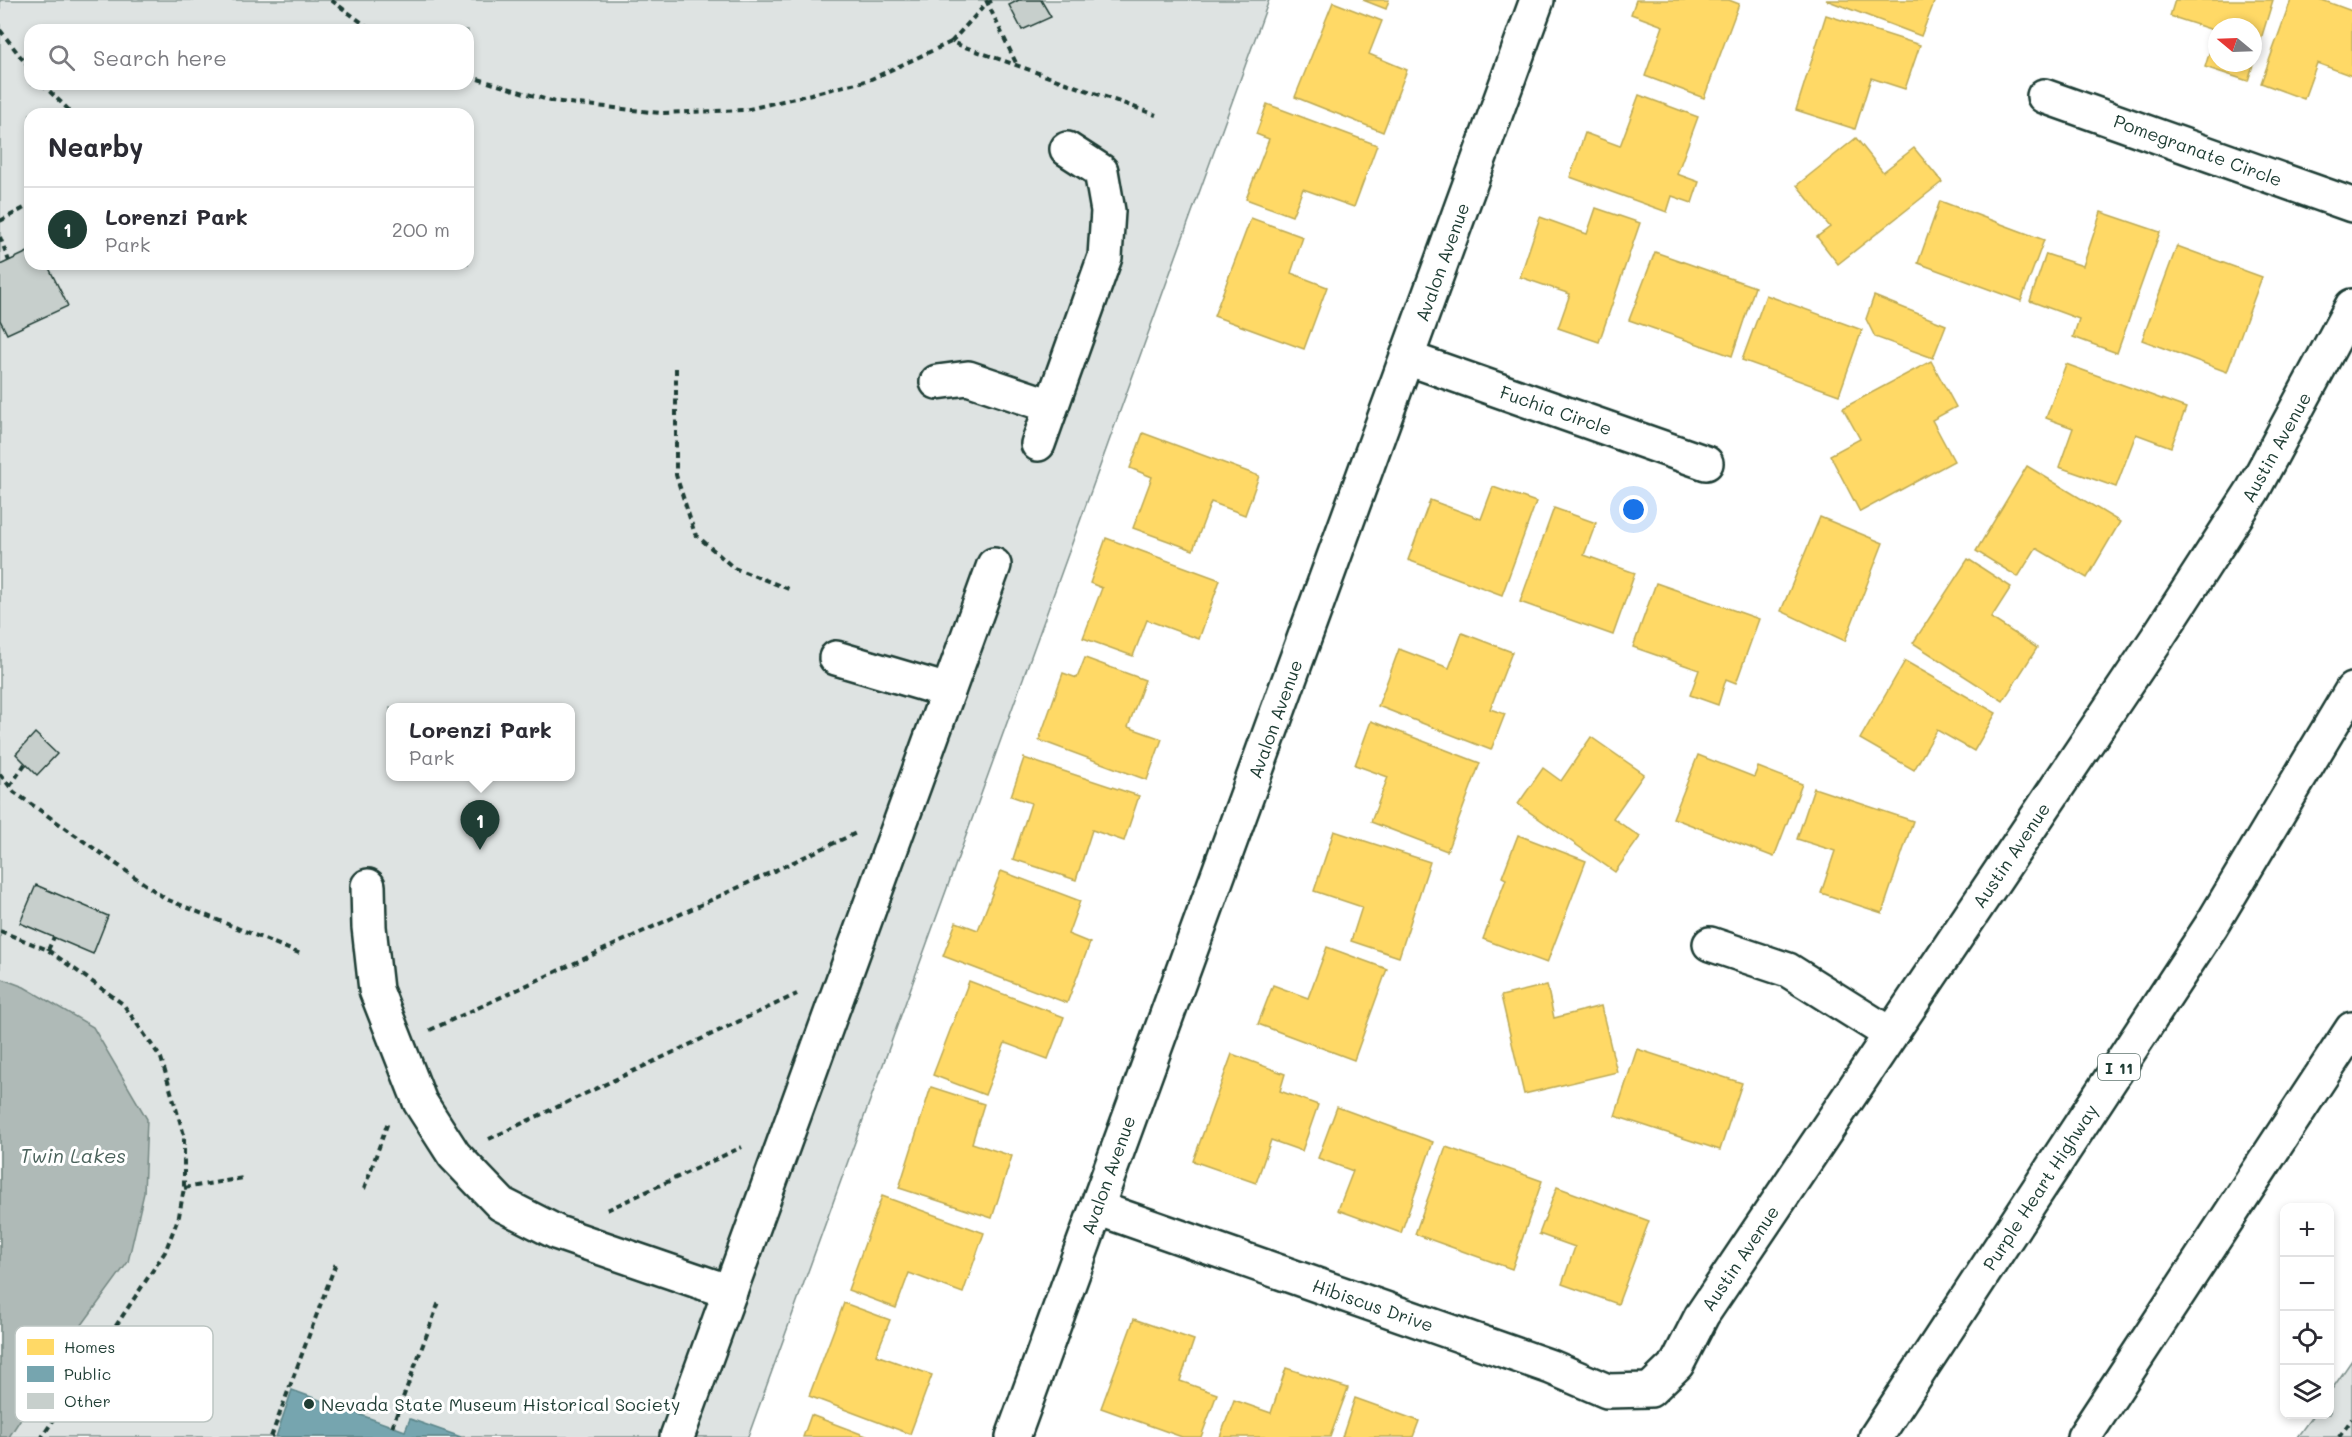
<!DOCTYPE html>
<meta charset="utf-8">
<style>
:root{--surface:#fff;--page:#f7f7f7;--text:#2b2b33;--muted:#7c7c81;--line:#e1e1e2;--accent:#1f3d34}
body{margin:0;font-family:Mali,sans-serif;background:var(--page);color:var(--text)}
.controls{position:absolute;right:18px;bottom:18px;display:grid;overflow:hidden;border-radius:12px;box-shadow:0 3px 9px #0003}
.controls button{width:54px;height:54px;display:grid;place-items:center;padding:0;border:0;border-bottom:2px solid var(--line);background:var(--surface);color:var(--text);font:30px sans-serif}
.compass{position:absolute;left:2208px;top:18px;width:54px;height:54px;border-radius:50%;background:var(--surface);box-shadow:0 3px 9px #0003;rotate:289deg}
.you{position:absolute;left:1634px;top:510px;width:21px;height:21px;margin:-15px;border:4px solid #fff;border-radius:50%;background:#1a73e8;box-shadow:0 0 0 9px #1a73e833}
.badge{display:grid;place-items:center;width:39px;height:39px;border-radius:50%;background:var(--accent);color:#fff;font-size:20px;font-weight:700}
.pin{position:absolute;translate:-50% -50px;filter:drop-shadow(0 2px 3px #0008)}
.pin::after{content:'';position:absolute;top:32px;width:21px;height:18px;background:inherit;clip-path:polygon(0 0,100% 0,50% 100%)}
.popup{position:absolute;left:386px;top:703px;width:189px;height:78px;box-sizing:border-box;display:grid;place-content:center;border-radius:12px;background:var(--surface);filter:drop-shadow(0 2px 4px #0005);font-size:20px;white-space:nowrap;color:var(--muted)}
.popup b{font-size:22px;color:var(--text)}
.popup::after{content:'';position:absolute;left:50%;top:100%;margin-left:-12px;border:12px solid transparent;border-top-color:var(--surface)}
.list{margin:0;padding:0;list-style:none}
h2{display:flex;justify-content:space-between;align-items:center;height:78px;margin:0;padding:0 24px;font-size:26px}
h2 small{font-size:20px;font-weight:400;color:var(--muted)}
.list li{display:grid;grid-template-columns:39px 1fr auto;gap:18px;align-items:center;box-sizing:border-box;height:84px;padding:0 24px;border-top:2px solid var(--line)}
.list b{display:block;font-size:22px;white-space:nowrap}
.list p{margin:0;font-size:20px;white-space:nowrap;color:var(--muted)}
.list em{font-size:20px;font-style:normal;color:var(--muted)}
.icon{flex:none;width:33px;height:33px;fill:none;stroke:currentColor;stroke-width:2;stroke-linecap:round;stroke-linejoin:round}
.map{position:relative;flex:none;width:2352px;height:1437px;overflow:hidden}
.search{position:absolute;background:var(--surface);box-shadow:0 3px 9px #0003;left:24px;top:24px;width:450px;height:66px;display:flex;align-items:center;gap:15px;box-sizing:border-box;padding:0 21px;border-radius:18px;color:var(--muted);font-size:22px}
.panel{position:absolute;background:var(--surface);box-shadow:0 3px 9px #0003;left:24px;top:108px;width:450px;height:162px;border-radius:18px}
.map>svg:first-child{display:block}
.green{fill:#dee3e2;stroke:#7e908b;stroke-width:1.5;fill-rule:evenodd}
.water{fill:#afbab7;stroke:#758883;stroke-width:1.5}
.homes{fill:#ffd966;stroke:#bcaa57;stroke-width:1.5;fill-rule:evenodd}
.public{fill:#76a5af;stroke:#5c868a;stroke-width:1.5}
.building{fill:#c7cfcc;stroke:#1f3d34;stroke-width:1.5}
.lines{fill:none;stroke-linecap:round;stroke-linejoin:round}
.minor-casing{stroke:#1f3d34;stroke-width:38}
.highway-casing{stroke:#1f3d34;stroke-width:38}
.path{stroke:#1f3d34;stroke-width:4;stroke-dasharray:6 4.5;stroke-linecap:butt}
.minor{stroke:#fff;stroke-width:33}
.highway{stroke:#fff;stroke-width:33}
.poi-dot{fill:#1f3d34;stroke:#fff;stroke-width:2}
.labels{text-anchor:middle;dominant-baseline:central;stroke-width:6;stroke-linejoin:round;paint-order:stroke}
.shield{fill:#fff;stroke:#627771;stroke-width:1.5}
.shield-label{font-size:16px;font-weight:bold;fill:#1f3d34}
.street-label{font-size:18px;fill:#1f3d34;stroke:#fff}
.poi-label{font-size:18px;fill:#1f3d34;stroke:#fff;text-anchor:start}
.water-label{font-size:20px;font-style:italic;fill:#4a625b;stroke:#fff}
.key{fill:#fff;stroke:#bcc5c2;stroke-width:1.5}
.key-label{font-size:16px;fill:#1f3d34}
</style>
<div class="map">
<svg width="2352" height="1437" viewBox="0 0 2352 1437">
<rect width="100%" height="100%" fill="#fff"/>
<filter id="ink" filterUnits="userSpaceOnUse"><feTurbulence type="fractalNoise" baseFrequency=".0167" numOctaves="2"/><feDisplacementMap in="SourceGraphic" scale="12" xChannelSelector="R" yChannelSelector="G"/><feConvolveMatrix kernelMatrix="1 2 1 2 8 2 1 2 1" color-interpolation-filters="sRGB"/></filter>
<g filter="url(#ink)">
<g class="green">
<path d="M0 0H1269L748 1437H0ZM30 30H468V84H30ZM30 114H468V264H30ZM390 708H570V776H390Z"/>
<path d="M2352 1360V1437H2297L2313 1415 2330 1414V1392Z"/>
</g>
<path class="water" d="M0 978 24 987 93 1027 147 1119 144 1193 128 1262 79 1329 9 1437H0Z"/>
<g class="homes">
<path d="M1363 0H1389L1386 9Z"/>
<path d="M1636 0H1729L1739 4 1704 98 1645 76 1663 26 1631 14Z"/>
<path d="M1826 0H1935L1921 36Z"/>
<path d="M2175 0H2273L2248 81 2205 67 2216 31 2170 16ZM2217 27H2253V63H2217Z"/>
<path d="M2291 0H2322L2352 11V76L2317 63 2304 99 2261 83Z"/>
<path d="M1333 2 1382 21 1369 54 1407 70 1383 132 1295 97Z"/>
<path d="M1826 15 1920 45 1905 89 1871 78 1855 129 1796 110Z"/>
<path d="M1639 95 1698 117 1677 174 1699 182 1692 203 1672 196 1667 212 1570 177 1585 133 1620 146Z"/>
<path d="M1267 104 1377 145 1354 207 1303 189 1292 216 1246 199 1269 139 1256 134Z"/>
<path d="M1856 138 1883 172 1914 148 1942 182 1838 264 1817 237 1830 227 1797 185Z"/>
<path d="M1940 201 2044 240 2021 301 1918 263Z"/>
<path d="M1596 208 1640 223 1599 342 1558 328 1570 294 1520 277 1540 217 1587 234Z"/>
<path d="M2101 212 2160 232 2117 353 2073 337 2079 319 2030 301 2046 254 2083 266Z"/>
<path d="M1251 218 1303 237 1291 273 1327 287 1304 349 1214 316Z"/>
<path d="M2177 246 2262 277 2227 372 2142 340Z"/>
<path d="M1655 252 1755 287 1732 356 1629 320Z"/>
<path d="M1766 295 1862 330 1839 395 1742 360Z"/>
<path d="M1874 296 1946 325 1933 358 1875 337 1866 319Z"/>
<path d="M1931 361 1956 407 1932 420 1954 461 1860 512 1830 455 1860 439 1843 408Z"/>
<path d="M2066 364 2186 408 2171 447 2136 434 2116 487 2059 467 2073 428 2046 418Z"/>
<path d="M1143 433 1259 476 1245 515 1211 502 1193 550 1133 528 1152 477 1130 468Z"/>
<path d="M2027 466 2120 522 2087 578 2036 548 2018 577 1976 551Z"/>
<path d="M1493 487 1536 502 1502 595 1408 560 1430 500 1481 519Z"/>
<path d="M1554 508 1596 523 1584 555 1635 573 1613 635 1520 602Z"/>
<path d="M1820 517 1883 543 1845 641 1781 611Z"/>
<path d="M1106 538 1220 580 1199 639 1147 620 1133 656 1083 638 1102 588 1090 583Z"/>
<path d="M1968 559 2011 587 1991 618 2037 648 2003 701 1913 643Z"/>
<path d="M1656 583 1759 619 1736 683 1726 679 1718 705 1690 695 1699 670 1633 647Z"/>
<path d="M1462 633 1512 652 1490 709 1505 714 1491 750 1378 706 1399 649 1449 668Z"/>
<path d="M1085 658 1145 680 1128 727 1162 739 1147 780 1039 740 1063 673 1077 678Z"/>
<path d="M1905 661 1996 713 1974 751 1937 730 1914 770 1860 739Z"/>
<path d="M1371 721 1480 763 1447 851 1371 822 1388 777 1355 765Z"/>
<path d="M1591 737 1644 774 1613 818 1640 837 1615 872 1518 804 1543 768 1561 781Z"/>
<path d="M1698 755 1754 777 1758 767 1802 784 1774 857 1673 818Z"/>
<path d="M1024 758 1139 796 1124 841 1092 830 1076 880 1013 859 1031 803 1011 796Z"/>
<path d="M1814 788 1913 821 1882 913 1821 893 1835 851 1797 839Z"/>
<path d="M1334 831 1430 862 1399 957 1351 941 1362 907 1314 891Z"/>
<path d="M1518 835 1586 861 1547 963 1483 939 1506 879 1502 877Z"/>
<path d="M1001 871 1080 901 1068 934 1090 943 1067 1003 943 956 956 922 978 930Z"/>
<path d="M1327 947 1387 969 1354 1060 1258 1024 1273 985 1308 998Z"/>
<path d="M969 981 1064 1017 1048 1059 1005 1043 985 1095 933 1075Z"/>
<path d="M1547 985 1554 1018 1601 1006 1617 1072 1524 1094 1501 996Z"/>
<path d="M1637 1049 1742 1083 1720 1150 1615 1116Z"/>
<path d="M1232 1054 1285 1074 1280 1091 1318 1105 1302 1151 1271 1140 1256 1183 1193 1161Z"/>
<path d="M931 1087 984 1104 972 1143 1012 1156 992 1218 899 1188Z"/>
<path d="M1337 1107 1433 1142 1401 1233 1338 1210 1353 1171 1318 1158Z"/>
<path d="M1446 1147 1542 1181 1512 1269 1415 1234Z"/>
<path d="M1557 1187 1649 1221 1618 1304 1562 1284 1575 1247 1539 1234Z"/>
<path d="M882 1196 984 1233 963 1293 909 1273 896 1308 848 1290Z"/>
<path d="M844 1303 890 1320 876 1355 932 1375 910 1434 809 1396Z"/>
<path d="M1134 1319 1194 1340 1180 1381 1217 1394 1201 1437H1182L1101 1408Z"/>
<path d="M1286 1368 1348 1388 1330 1437H1220L1234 1400 1271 1413Z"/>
<path d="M1355 1398 1419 1421 1413 1437H1342Z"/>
<path d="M811 1415 869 1437H803Z"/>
</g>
<path class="public" d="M292 1390 405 1431 410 1419 461 1437H276Z"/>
<g class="building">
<path d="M1019 0H1041L1051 17 1022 30 1009 5Z"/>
<path d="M30 251V264H47L68 306 7 334 0 320V265Z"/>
<path d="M35 733 57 754 37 775 16 754Z"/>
<path d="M36 885 108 916 93 954 20 923Z"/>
</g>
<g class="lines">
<defs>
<g id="minor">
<path d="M2044 96 2352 205"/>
<path d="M1407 358 1706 463"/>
<path d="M937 382 968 378 1051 406"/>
<path d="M1038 444 1105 257 1108 211 1101 171 1067 149"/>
<path d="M836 658 948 691"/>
<path d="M368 886 369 927 376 990 420 1102 454 1155 501 1204 558 1233 730 1292"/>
<path d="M1710 944 1788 970 1890 1034"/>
<path d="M1097 1208 1551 1367 1607 1391 1650 1390 1677 1364 1702 1315 2156 640 2253 490 2352 306"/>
<path d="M677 1437 994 565"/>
<path d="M1013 1437 1537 0"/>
</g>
<g id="highway">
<path d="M1876 1437 2211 926 2352 690"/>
<path d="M2084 1437 2352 1029"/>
</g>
</defs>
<use href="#minor" class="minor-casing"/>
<use href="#highway" class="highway-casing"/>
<g class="path">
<path d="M331 0 372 30"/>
<path d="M986 0 1017 65"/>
<path d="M0 30 30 69"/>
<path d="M951 42 987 3 994 0"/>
<path d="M468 76 551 101 660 113 745 110 869 80 951 42 1156 115"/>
<path d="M42 84 73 114"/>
<path d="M0 221 30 205"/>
<path d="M0 237 9 261"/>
<path d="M676 368V475L695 534 734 568 789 589"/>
<path d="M0 774 14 792 166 899 301 954"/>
<path d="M10 786 25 764"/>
<path d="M0 931 48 950 123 1004 161 1058 184 1135V1188L179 1216 165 1252 42 1437"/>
<path d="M48 950 54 937"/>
<path d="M430 1030 856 833"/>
<path d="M489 1139 797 994"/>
<path d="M184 1188 243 1178"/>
<path d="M364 1189 388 1122"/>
<path d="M607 1210 742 1147"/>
<path d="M392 1427 439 1302"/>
<path d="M271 1437 336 1263"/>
<path d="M2339 1437 2352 1419"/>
</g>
<use href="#minor" class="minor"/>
<use href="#highway" class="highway"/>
</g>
</g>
<circle class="poi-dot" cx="309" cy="1404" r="6"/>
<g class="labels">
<rect class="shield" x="2098" y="1054" width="42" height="26" rx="4.5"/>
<g class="shield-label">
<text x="2119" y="1067">I 11</text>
</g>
<g class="street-label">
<text transform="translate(2198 150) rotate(20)">Pomegranate Circle</text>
<text transform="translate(1442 262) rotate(-70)">Avalon Avenue</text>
<text transform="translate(1556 410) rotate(19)">Fuchia Circle</text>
<text transform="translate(2276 447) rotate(-61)">Austin Avenue</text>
<text transform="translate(1275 719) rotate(-70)">Avalon Avenue</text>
<text transform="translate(2011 855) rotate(-56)">Austin Avenue</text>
<text transform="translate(1108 1175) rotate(-70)">Avalon Avenue</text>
<text transform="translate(2040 1187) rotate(-57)">Purple Heart Highway</text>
<text transform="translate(1740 1258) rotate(-56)">Austin Avenue</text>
<text transform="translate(1373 1305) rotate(19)">Hibiscus Drive</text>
</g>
<g class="poi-label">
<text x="321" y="1404">Nevada State Museum Historical Society</text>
</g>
<g class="water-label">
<text x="73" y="1155">Twin Lakes</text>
</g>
</g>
<rect x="15" y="1326" width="198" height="96" rx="9" class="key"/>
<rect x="27" y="1339" width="27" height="16" fill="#ffd966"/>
<rect x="27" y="1366" width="27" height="16" fill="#76a5af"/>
<rect x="27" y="1393" width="27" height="16" fill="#c7cfcc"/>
<g class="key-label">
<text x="64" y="1353">Homes</text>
<text x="64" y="1380">Public</text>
<text x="64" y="1407">Other</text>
</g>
</svg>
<div class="controls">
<button>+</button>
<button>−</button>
<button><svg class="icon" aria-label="locate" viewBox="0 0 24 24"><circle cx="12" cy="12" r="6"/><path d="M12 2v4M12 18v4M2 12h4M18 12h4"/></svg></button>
<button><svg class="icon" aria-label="layers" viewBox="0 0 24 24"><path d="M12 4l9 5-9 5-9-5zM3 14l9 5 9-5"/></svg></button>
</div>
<svg class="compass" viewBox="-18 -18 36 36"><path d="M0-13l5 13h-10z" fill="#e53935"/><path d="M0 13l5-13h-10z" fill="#7c7c81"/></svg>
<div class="you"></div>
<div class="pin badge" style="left:480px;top:850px">1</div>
<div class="popup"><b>Lorenzi Park</b>Park</div>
<div class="search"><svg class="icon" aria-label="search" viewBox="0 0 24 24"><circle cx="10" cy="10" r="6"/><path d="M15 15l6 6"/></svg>Search here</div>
<section class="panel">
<h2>Nearby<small></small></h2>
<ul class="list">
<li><span class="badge">1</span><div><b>Lorenzi Park</b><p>Park</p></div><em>200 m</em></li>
</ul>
</section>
</div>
